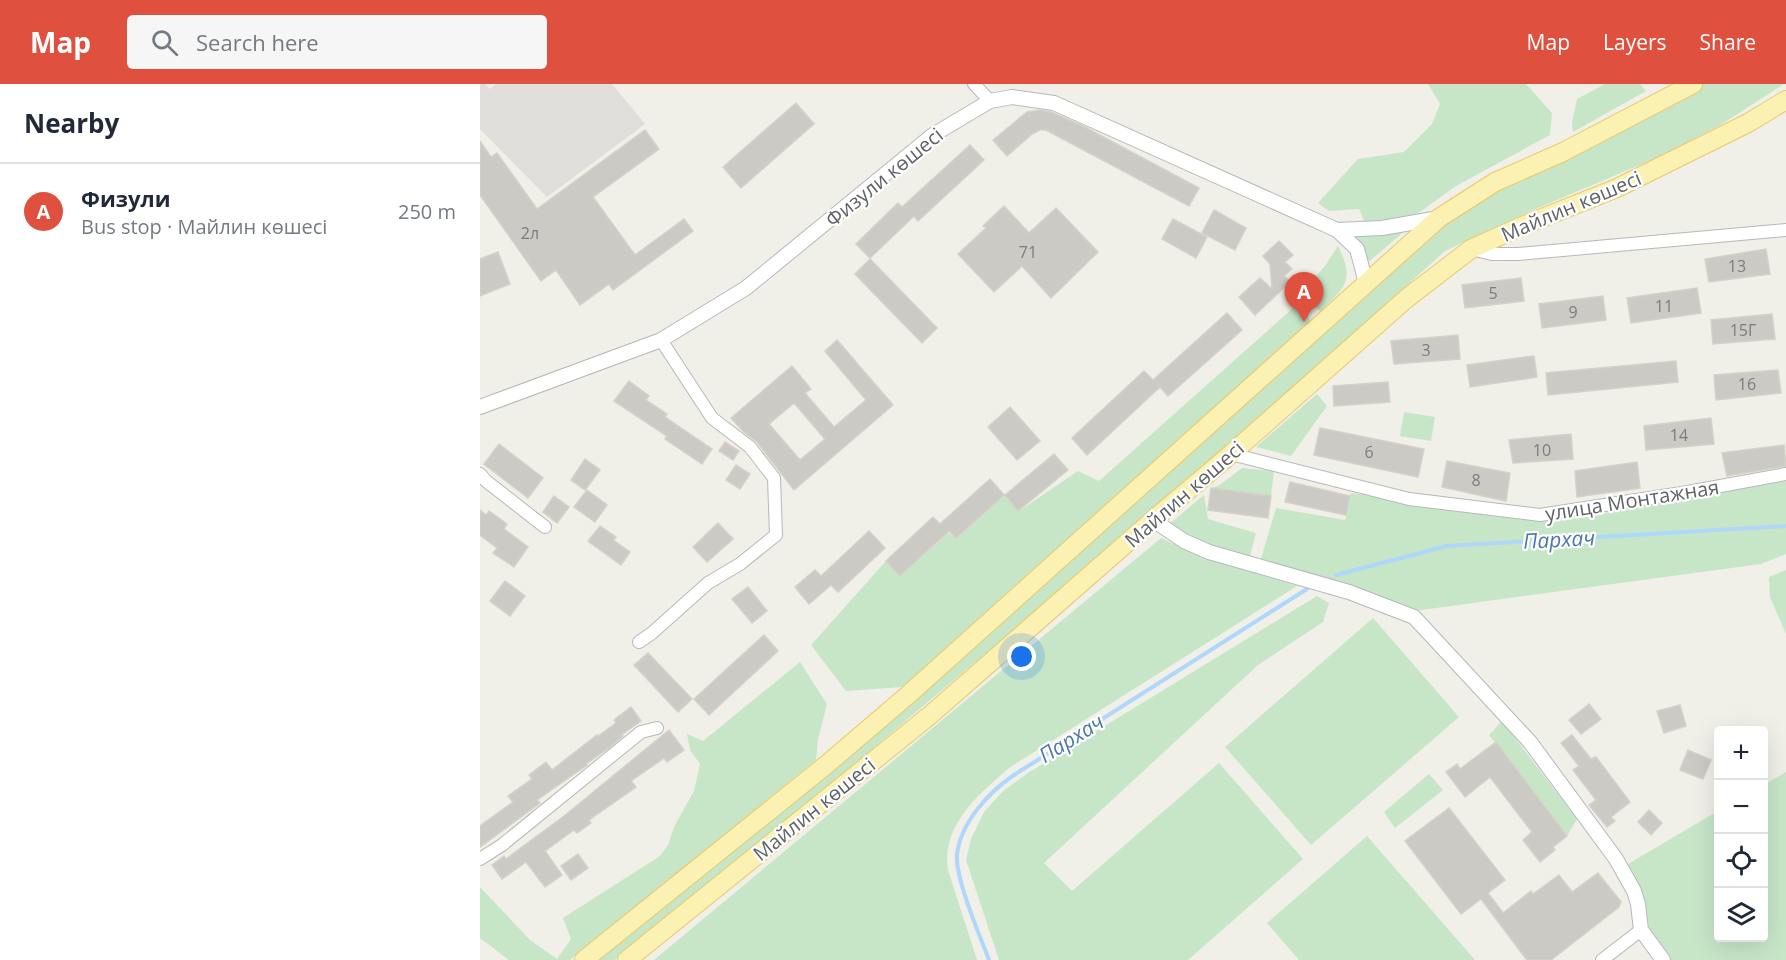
<!DOCTYPE html>
<meta charset="utf-8">
<style>
:root{--surface:#fff;--page:#f6f6f7;--text:#1f2937;--muted:#747a83;--line:#e0e1e3;--accent:#e0503f}
body{margin:0;font-family:"Open Sans",sans-serif;background:var(--page);color:var(--text)}
.controls{position:absolute;right:18px;bottom:18px;display:grid;overflow:hidden;border-radius:6px;box-shadow:0 6px 24px #0002}
.controls button{width:54px;height:54px;display:grid;place-items:center;padding:0;border:0;border-bottom:2px solid var(--line);background:var(--surface);color:var(--text);font:30px sans-serif}
.you{position:absolute;left:542px;top:573px;width:21px;height:21px;margin:-15px;border:4px solid #fff;border-radius:50%;background:#1a73e8;box-shadow:0 0 0 9px #1a73e833}
.badge{display:grid;place-items:center;width:39px;height:39px;border-radius:50%;background:var(--accent);color:#fff;font-size:20px;font-weight:700}
.pin{position:absolute;translate:-50% -50px;filter:drop-shadow(0 2px 3px #0008)}
.pin::after{content:'';position:absolute;top:32px;width:21px;height:18px;background:inherit;clip-path:polygon(0 0,100% 0,50% 100%)}
.list{margin:0;padding:0;list-style:none}
h2{display:flex;justify-content:space-between;align-items:center;height:78px;margin:0;padding:0 24px;font-size:26px}
h2 small{font-size:20px;font-weight:400;color:var(--muted)}
.list li{display:grid;grid-template-columns:39px 1fr auto;gap:18px;align-items:center;box-sizing:border-box;height:96px;padding:0 24px;border-top:2px solid var(--line)}
.list b{display:block;font-size:22px;white-space:nowrap}
.list p{margin:0;font-size:20px;white-space:nowrap;color:var(--muted)}
.list em{font-size:20px;font-style:normal;color:var(--muted)}
.icon{flex:none;width:33px;height:33px;fill:none;stroke:currentColor;stroke-width:2;stroke-linecap:round;stroke-linejoin:round}
.map{position:relative;flex:none;width:1306px;height:876px;overflow:hidden}
header{display:flex;align-items:center;gap:36px;box-sizing:border-box;height:84px;padding:0 30px;background:var(--accent);color:#fff}
header strong{font-size:28px}
nav{display:flex;gap:33px;margin-inline-start:auto;font-size:21px}
.search{width:420px;height:54px;background:var(--page);display:flex;align-items:center;gap:15px;box-sizing:border-box;padding:0 21px;border-radius:6px;color:var(--muted);font-size:22px}
main{display:flex}
aside{flex:1;background:var(--surface)}
.map>svg:first-child{display:block}
.industrial{fill:#dfdeda}
.green{fill:#c7e6c8}
.lines{fill:none;stroke-linecap:round;stroke-linejoin:round}
.stream{stroke:#aed7fa;stroke-width:4}
.building{fill:#cccac4;stroke:#d5d1c7;stroke-width:1.5;fill-rule:evenodd}
.minor-casing{stroke:#b5b8bb;stroke-width:14}
.tertiary-casing{stroke:#b5b8bb;stroke-width:16}
.primary-casing{stroke:#eac968;stroke-width:20}
.minor{stroke:#fff;stroke-width:12}
.tertiary{stroke:#fff;stroke-width:14}
.primary{stroke:#faf1b3;stroke-width:18}
.labels{text-anchor:middle;dominant-baseline:central;stroke-width:4.5;stroke-linejoin:round;paint-order:stroke}
.number-label{font-size:16px;fill:#7a7d7e}
.street-label{font-size:20px;fill:#5f6367;stroke:#fff}
.water-label{font-size:21px;font-style:italic;fill:#4b78ad;stroke:#fff}
</style>
<header>
<strong>Map</strong>
<div class="search"><svg class="icon" aria-label="search" viewBox="0 0 24 24"><circle cx="10" cy="10" r="6"/><path d="M15 15l6 6"/></svg>Search here</div>
<nav><a>Map</a><a>Layers</a><a>Share</a></nav>
</header>
<main>
<aside>
<h2>Nearby<small></small></h2>
<ul class="list">
<li><span class="badge">A</span><div><b>Физули</b><p>Bus stop · Майлин көшесі</p></div><em>250 m</em></li>
</ul>
</aside>
<div class="map">
<svg width="1306" height="876" viewBox="0 0 1306 876">
<rect width="100%" height="100%" fill="#f0efe8"/>
<path class="industrial" d="M0 0H5L10 5 16 0H132L165 40 67 113 0 45Z"/>
<g class="green">
<path d="M948 0H1046L1072 29 1070 51 976 102 937 130 885 139 879 125 849 127 838 119 878 75 924 68 952 40 960 20Z"/>
<path d="M1125 0H1160L1166 7 1093 48 1092 39 1097 15Z"/>
<path d="M1222 0H1304L1242 40 1181 72 1051 127 965 167 773 340 703 398 527 551 357 695 135 876H114L961 137 1024 99 1085 72Z"/>
<path d="M927 145 886 180 882 164 873 149Z"/>
<path d="M858 162C875 197 866 202 840 228L824 206 845 182Z"/>
<path d="M821 217 831 239 644 409 422 603 366 607 331 561 406 477 421 492 468 449 476 454 525 411 539 427 598 387 619 397Z"/>
<path d="M837 310 847 322 811 372 776 363Z"/>
<path d="M924 328 955 333 951 357 920 352Z"/>
<path d="M762 384 794 387 791 412 731 404 740 401Z"/>
<path d="M1306 397V470L1281 480 934 527 869 501 781 475 796 424 865 436 871 409 1043 436 1080 437Z"/>
<path d="M724 411 728 435 776 449 769 476 731 465 687 442Z"/>
<path d="M681 454 709 467 817 502 529 684C499 710 461 741 468 786L497 876H174Z"/>
<path d="M1306 486V550L1290 513 1289 493Z"/>
<path d="M837 512 849 519 843 538 778 581 564 779 592 807 739 679 823 775 708 876H519L486 776 491 755 504 728 523 707 548 689Z"/>
<path d="M893 534 979 633 831 761 745 663Z"/>
<path d="M320 578 347 620 338 655 336 676 90 876H29L0 854V803L50 856 77 875 91 855 83 834 180 772 188 761 194 743 214 707 220 680 210 666 207 650 223 657Z"/>
<path d="M1022 637 1097 735 1087 752 1009 651Z"/>
<path d="M1306 688V876H1191L1169 844 1164 812 1148 780 1238 727V854H1284V701Z"/>
<path d="M949 690 963 706 915 744 904 728Z"/>
<path d="M887 752 995 876H819L787 839Z"/>
</g>
<g class="lines">
<g class="stream">
<path d="M856 491 967 462 1306 442"/>
<path d="M509 876C500 852 475 794 477 771 480 739 509 708 534 691L827 505"/>
</g>
</g>
<g class="building">
<path d="M316 19 334 40 261 104 243 83Z"/>
<path d="M560 26 571 28 603 42 719 104 709 122 566 46H560L552 50 527 72 513 56 547 28Z"/>
<path d="M165 46 179 65 113 113 155 171 204 135 213 147 133 206 129 200 100 221 76 186 61 197 0 111V57L11 73 17 69 57 125Z"/>
<path d="M490 61 504 76 438 137 434 132 390 174 376 160 418 119 422 123Z"/>
<path d="M524 122 549 149 576 124 618 168 571 214 542 182 514 208 478 170 506 144 503 142Z"/>
<path d="M734 126 766 144 755 166 722 149Z"/>
<path d="M693 135 727 153 716 174 682 155Z"/>
<path d="M799 157 813 171 805 178 812 185 804 192 810 198 775 231 759 213 780 194 792 205 790 180 783 172Z"/>
<path d="M1286 165 1290 190 1229 198 1225 175Z"/>
<path d="M18 168 30 200 0 212V175Z"/>
<path d="M390 175 457 244 442 259 375 190Z"/>
<path d="M1041 194 1044 217 985 224 982 201Z"/>
<path d="M1217 204 1221 229 1151 239 1147 214Z"/>
<path d="M1123 212 1126 236 1062 244 1059 220Z"/>
<path d="M747 229 762 246 688 312 680 303 607 371 592 354 664 287 673 296Z"/>
<path d="M1292 230 1295 255 1233 260 1231 236Z"/>
<path d="M978 251 980 275 914 280 911 257Z"/>
<path d="M357 256 413 321 314 406 277 358 264 348 251 334 312 282 331 305 325 309 354 343 386 316 345 267ZM314 319 345 355 320 376 289 340Z"/>
<path d="M1054 272 1057 293 990 303 987 281Z"/>
<path d="M1196 277 1198 298 1068 311 1066 289Z"/>
<path d="M1298 286 1301 309 1236 316 1234 291Z"/>
<path d="M149 297 169 312 166 316 187 330 185 333 232 365 222 380 185 355 187 352 134 317Z"/>
<path d="M908 298 910 318 854 322 853 302Z"/>
<path d="M530 323 560 357 537 376 508 343Z"/>
<path d="M1231 334 1234 360 1166 366 1164 342Z"/>
<path d="M840 344 944 365 938 393 834 371Z"/>
<path d="M1091 350 1093 375 1033 379 1029 356Z"/>
<path d="M245 358 259 367 253 376 239 367Z"/>
<path d="M19 360 63 394 48 414 4 380Z"/>
<path d="M1304 361 1306 382 1247 392 1242 369Z"/>
<path d="M574 370 588 386 538 427 525 411Z"/>
<path d="M105 375 120 386 105 406 91 396Z"/>
<path d="M967 377 1030 389 1026 417 962 403Z"/>
<path d="M1157 378 1160 404 1097 413 1095 387Z"/>
<path d="M256 381 270 390 260 405 246 396Z"/>
<path d="M510 395 524 411 476 454 469 447 420 492 406 477 453 433 460 440Z"/>
<path d="M810 398 870 412 866 431 805 418Z"/>
<path d="M731 404 791 412 788 434 728 426Z"/>
<path d="M107 406 127 421 115 438 94 423Z"/>
<path d="M74 412 89 423 77 439 63 428Z"/>
<path d="M0 426 6 431 9 427 27 440 24 445 48 463 34 483 13 469 17 464 0 451Z"/>
<path d="M238 439 253 455 227 478 213 463Z"/>
<path d="M120 442 136 453 133 456 150 468 141 481 108 457Z"/>
<path d="M389 447 405 464 358 508 351 501 329 520 315 503 335 486 341 492Z"/>
<path d="M25 497 45 512 30 532 10 517Z"/>
<path d="M268 503 287 527 272 539 252 515Z"/>
<path d="M284 551 298 567 229 631 214 615Z"/>
<path d="M168 569 212 615 198 628 154 581Z"/>
<path d="M1109 620 1121 635 1101 650 1089 636Z"/>
<path d="M1200 621 1206 642 1184 649 1177 627Z"/>
<path d="M151 623 161 637 141 651 143 652 129 664 106 680 107 681 57 716 60 719 0 763V742L33 718 28 712 52 695 49 691 66 678 72 686 117 651 118 652 136 639 134 636Z"/>
<path d="M189 646 204 666 187 678 184 674 151 697 156 703 109 736 111 739 97 749 94 746 65 767 82 791 65 803 46 778 22 795 12 781 24 772 26 775 84 732Z"/>
<path d="M1092 651 1111 675 1116 673 1150 718 1131 733 1135 737 1127 743 1109 721 1116 716 1093 686 1099 682 1081 659Z"/>
<path d="M1016 658 1087 752 1073 763 1075 766 1060 778 1043 756 1052 748 1010 693 985 713 966 688 977 680 980 685Z"/>
<path d="M1208 666 1231 676 1223 695 1200 686Z"/>
<path d="M969 724 1025 796 1008 809 1023 829 1051 807 1053 810 1079 791 1092 808 1118 789 1141 818 1139 823 1071 876H1047L1001 815 981 830 925 757Z"/>
<path d="M1169 726 1182 739 1171 751 1158 738Z"/>
<path d="M98 770 108 784 91 796 81 782Z"/>
</g>
<g class="lines">
<defs>
<g id="minor">
<path d="M494 0 510 17"/>
<path d="M991 165 1012 170H1038L1306 146"/>
<path d="M751 370 929 415 1060 431 1202 409 1306 390"/>
<path d="M0 390 6 397 65 443"/>
<path d="M159 558 172 549 228 499 260 480 296 451 294 394 270 363 232 334 181 256"/>
<path d="M0 775 22 761 161 648 177 644"/>
<path d="M1122 876 1161 846"/>
</g>
<g id="tertiary">
<path d="M857 146 902 144 959 134"/>
<path d="M0 323 181 256 266 204 453 51 510 17 532 13 574 19 857 146 877 165 886 199"/>
<path d="M673 436 704 457 729 468 869 508 934 533 1050 658 1136 775 1154 807 1158 820 1161 846 1183 876"/>
</g>
<g id="primary">
<path d="M104 876 346 681 429 610 959 134 1015 98 1083 68 1213 0"/>
<path d="M147 876 449 632 673 436 751 370 926 215 974 178 991 165 1042 142 1137 104 1268 39 1306 16"/>
</g>
</defs>
<use href="#minor" class="minor-casing"/>
<use href="#tertiary" class="tertiary-casing"/>
<use href="#primary" class="primary-casing"/>
<use href="#minor" class="minor"/>
<use href="#tertiary" class="tertiary"/>
<use href="#primary" class="primary"/>
</g>
<g class="labels">
<g class="number-label">
<text x="50" y="149">2л</text>
<text x="548" y="168">71</text>
<text x="1257" y="182">13</text>
<text x="1013" y="209">5</text>
<text x="1184" y="222">11</text>
<text x="1093" y="228">9</text>
<text x="1263" y="246">15Г</text>
<text x="946" y="266">3</text>
<text x="1267" y="300">16</text>
<text x="1199" y="351">14</text>
<text x="1062" y="366">10</text>
<text x="889" y="368">6</text>
<text x="996" y="396">8</text>
</g>
<g class="street-label">
<text transform="translate(404 93) rotate(-39)">Физули көшесі</text>
<text transform="translate(1091 122) rotate(-23)">Майлин көшесі</text>
<text transform="translate(704 410) rotate(-41)">Майлин көшесі</text>
<text transform="translate(1152 416) rotate(-9)">улица Монтажная</text>
<text transform="translate(334 725) rotate(-39)">Майлин көшесі</text>
</g>
<g class="water-label">
<text transform="translate(1079 455) rotate(-3)">Пархач</text>
<text transform="translate(591 654) rotate(-32)">Пархач</text>
</g>
</g>
</svg>
<div class="controls">
<button>+</button>
<button>−</button>
<button><svg class="icon" aria-label="locate" viewBox="0 0 24 24"><circle cx="12" cy="12" r="6"/><path d="M12 2v4M12 18v4M2 12h4M18 12h4"/></svg></button>
<button><svg class="icon" aria-label="layers" viewBox="0 0 24 24"><path d="M12 4l9 5-9 5-9-5zM3 14l9 5 9-5"/></svg></button>
</div>
<div class="you"></div>
<div class="pin badge" style="left:824px;top:238px">A</div>
</div>
</main>
